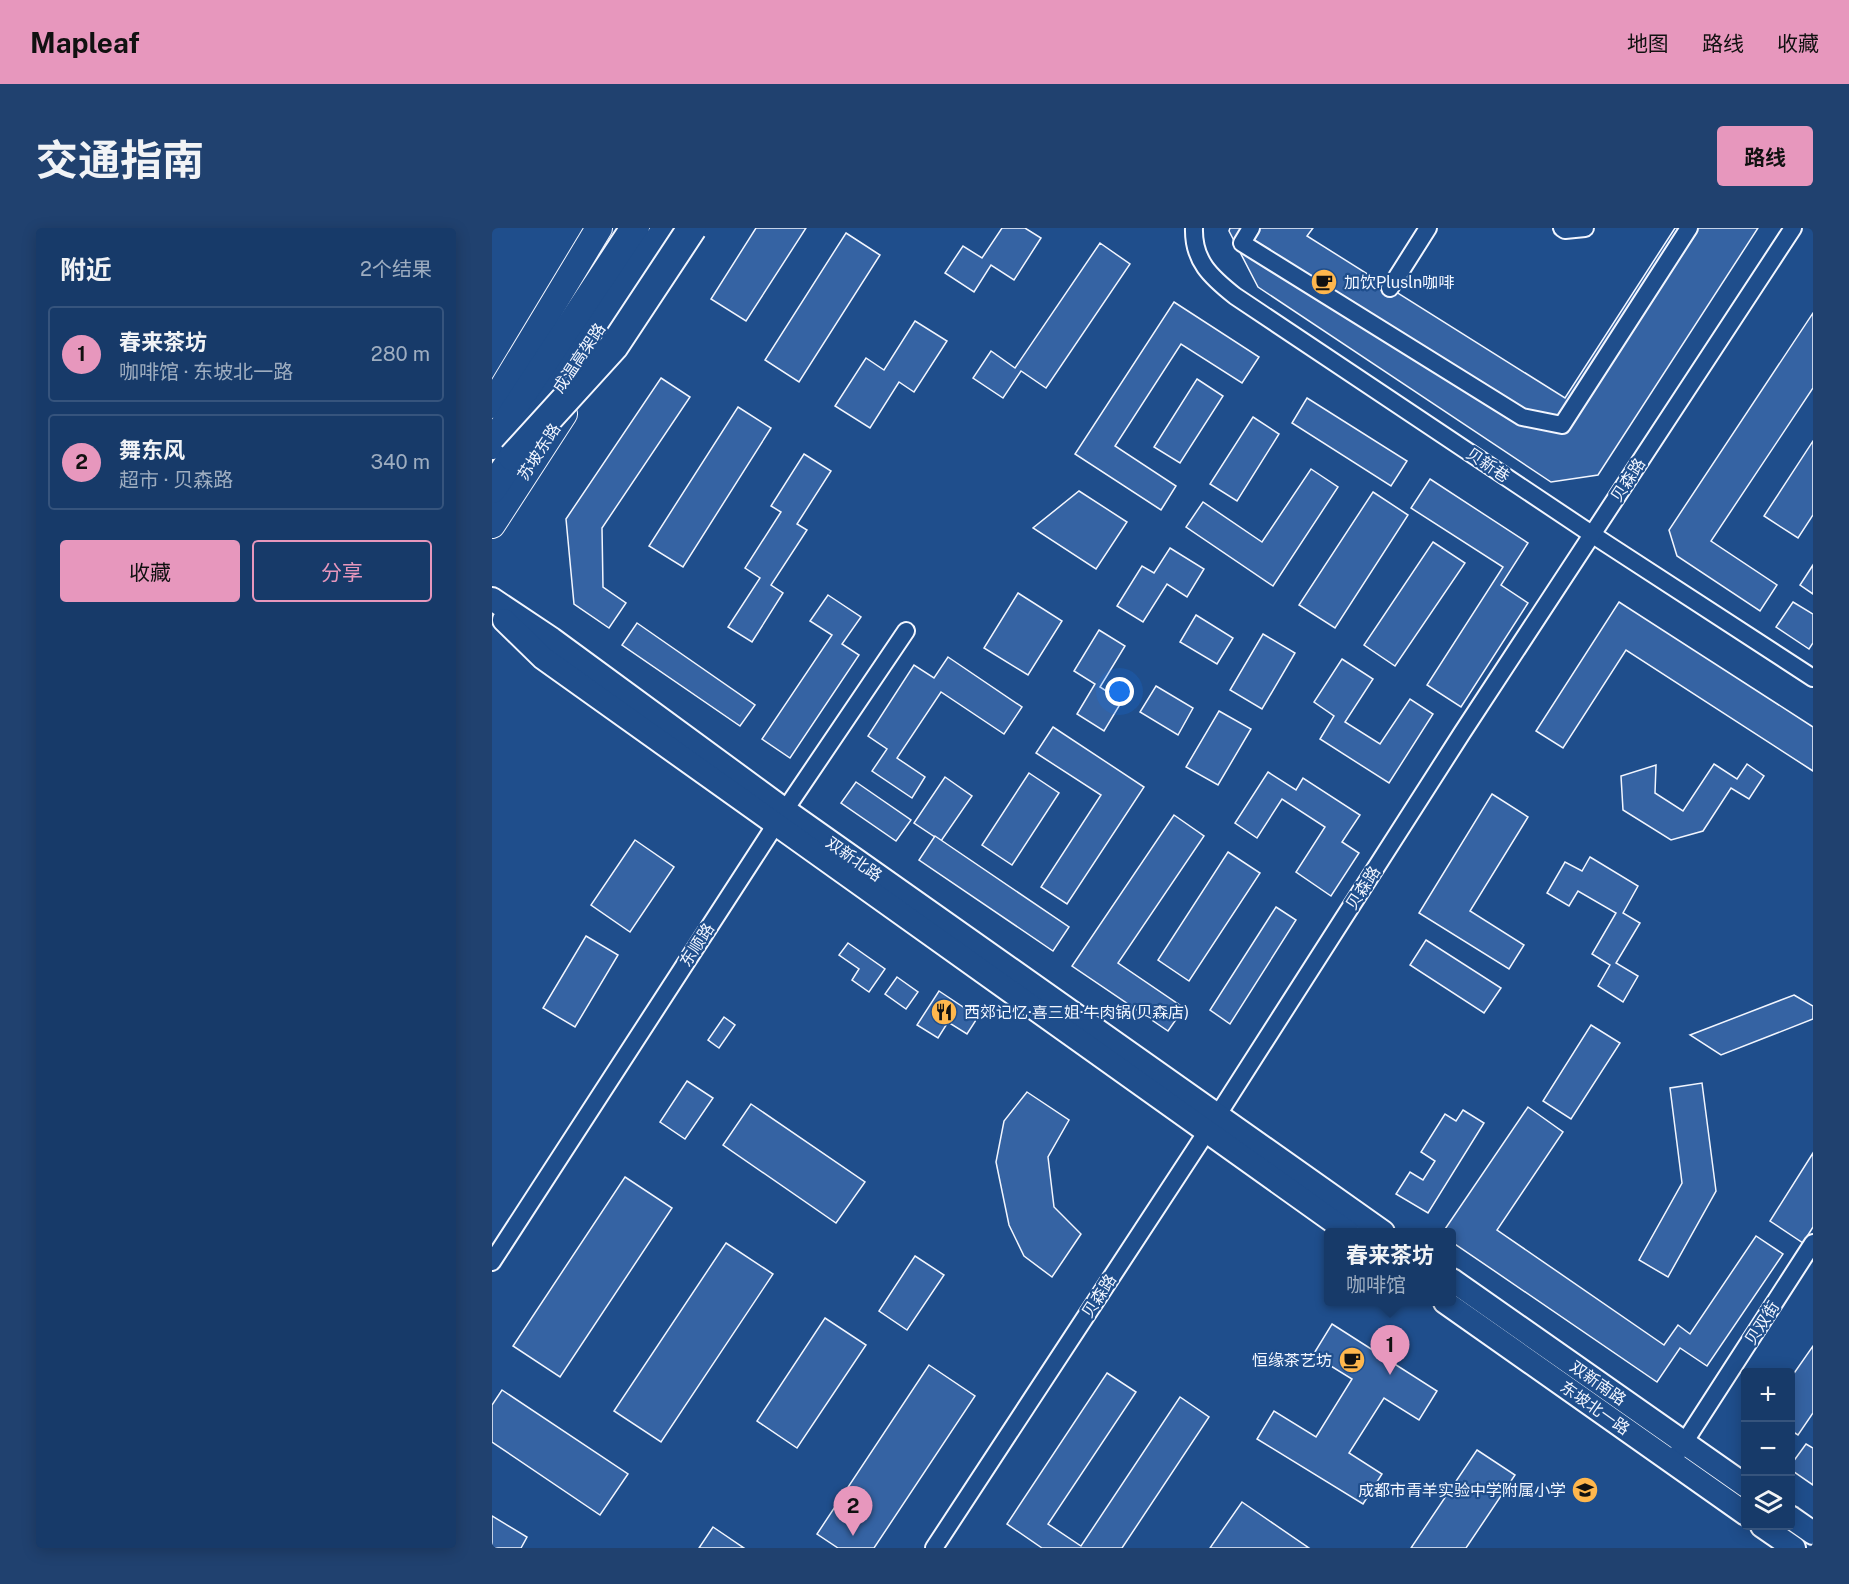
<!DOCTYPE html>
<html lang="zh">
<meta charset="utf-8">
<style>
:root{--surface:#173a69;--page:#20416f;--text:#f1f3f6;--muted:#9eadc0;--line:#36547d;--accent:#e797bd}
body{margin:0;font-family:"Public Sans","Noto Sans SC",sans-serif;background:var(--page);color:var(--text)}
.controls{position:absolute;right:18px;bottom:18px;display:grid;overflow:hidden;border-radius:6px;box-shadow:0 3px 15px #0003}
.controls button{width:54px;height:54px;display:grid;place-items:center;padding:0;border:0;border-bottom:2px solid var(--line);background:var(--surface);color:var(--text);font:30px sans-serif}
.you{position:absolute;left:628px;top:464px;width:21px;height:21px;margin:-15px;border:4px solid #fff;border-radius:50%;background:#1a73e8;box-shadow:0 0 0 9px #1a73e833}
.badge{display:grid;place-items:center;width:39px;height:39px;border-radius:50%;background:var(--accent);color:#111;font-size:20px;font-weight:700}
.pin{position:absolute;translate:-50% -50px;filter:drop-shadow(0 2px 3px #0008)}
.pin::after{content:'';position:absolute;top:32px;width:21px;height:18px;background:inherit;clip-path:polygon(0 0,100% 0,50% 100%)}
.popup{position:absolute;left:832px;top:1000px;width:132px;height:78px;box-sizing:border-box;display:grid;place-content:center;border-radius:6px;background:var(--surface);filter:drop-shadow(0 2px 4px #0005);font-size:20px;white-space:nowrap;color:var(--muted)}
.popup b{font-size:22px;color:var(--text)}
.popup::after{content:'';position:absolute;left:50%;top:100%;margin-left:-12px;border:12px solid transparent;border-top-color:var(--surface)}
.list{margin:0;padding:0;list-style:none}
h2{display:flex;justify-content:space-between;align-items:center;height:78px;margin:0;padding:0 24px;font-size:26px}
h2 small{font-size:20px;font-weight:400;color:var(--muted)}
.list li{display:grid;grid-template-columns:39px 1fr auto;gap:18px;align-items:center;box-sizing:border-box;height:96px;margin:0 12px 12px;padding:0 12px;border:2px solid var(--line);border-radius:6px}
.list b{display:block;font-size:22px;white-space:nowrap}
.list p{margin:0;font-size:20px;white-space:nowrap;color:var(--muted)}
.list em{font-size:20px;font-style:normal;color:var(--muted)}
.actions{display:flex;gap:12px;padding:18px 24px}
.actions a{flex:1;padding:14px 0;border:2px solid var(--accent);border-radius:6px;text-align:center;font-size:21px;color:var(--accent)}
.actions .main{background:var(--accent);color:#111}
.icon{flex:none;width:33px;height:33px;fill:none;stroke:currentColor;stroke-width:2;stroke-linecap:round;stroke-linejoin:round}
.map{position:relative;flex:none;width:1321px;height:1320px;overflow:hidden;border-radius:6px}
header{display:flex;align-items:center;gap:36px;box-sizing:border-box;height:84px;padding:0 30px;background:var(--accent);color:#111}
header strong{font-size:28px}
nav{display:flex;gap:33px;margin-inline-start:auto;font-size:21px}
.intro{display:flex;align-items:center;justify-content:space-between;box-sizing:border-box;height:144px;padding:0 36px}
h1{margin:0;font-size:42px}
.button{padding:15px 27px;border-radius:6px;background:var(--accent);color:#111;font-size:21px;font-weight:700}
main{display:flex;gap:36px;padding:0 36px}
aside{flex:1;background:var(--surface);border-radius:6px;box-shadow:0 3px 15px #0003}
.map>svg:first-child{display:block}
.building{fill:#3563a3;stroke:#f2f6ff;stroke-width:1.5}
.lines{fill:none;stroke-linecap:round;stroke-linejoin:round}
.street-casing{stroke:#f2f6ff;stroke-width:20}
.secondary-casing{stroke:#f2f6ff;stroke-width:26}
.primary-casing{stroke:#f2f6ff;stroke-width:28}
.highway-casing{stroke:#f2f6ff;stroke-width:32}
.street{stroke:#1f4e8c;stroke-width:16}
.secondary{stroke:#1f4e8c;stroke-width:22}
.primary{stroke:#1f4e8c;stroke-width:26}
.highway{stroke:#1f4e8c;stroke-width:28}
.highway-bridge-casing{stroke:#f2f6ff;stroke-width:32;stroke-linecap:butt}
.highway-bridge{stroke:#1f4e8c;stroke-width:28}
.labels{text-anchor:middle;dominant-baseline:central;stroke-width:4.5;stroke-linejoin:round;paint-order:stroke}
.poi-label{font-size:16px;fill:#f2f6ff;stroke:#1f4e8c;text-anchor:start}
.street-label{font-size:16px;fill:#f2f6ff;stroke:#1f4e8c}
</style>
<header>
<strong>Mapleaf</strong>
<nav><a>地图</a><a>路线</a><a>收藏</a></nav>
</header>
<div class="intro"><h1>交通指南</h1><a class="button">路线</a></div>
<main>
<aside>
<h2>附近<small>2个结果</small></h2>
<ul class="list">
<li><span class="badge">1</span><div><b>春来茶坊</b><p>咖啡馆 · 东坡北一路</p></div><em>280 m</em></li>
<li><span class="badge">2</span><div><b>舞东风</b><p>超市 · 贝森路</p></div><em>340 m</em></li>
</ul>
<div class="actions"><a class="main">收藏</a><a>分享</a></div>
</aside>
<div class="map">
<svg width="1321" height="1320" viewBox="0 0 1321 1320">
<rect width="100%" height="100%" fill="#1f4e8c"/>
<g class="building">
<path d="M264 0H314L254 93 219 71Z"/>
<path d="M510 0H533L549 10 522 52 499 37 482 64 453 45 471 18 490 30Z"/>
<path d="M738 0H821L815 8 1073 170 1183 0H1266L1106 247 1059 254 766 59 737 3Z"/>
<path d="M354 5 388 27 307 154 273 132Z"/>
<path d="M608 15 638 36 554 160 529 143 511 170 481 150 499 123 523 140Z"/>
<path d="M682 74 767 129 750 155 689 116 623 218 684 258 669 282 583 226Z"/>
<path d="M1321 85V160L1219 313 1285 357 1268 383 1185 328 1177 302Z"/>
<path d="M423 93 455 113 422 164 407 154 378 200 343 178 374 130 392 142Z"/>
<path d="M169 150 198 169 110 300 111 359 134 375 117 400 82 376 74 291Z"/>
<path d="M705 151 731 168 688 235 662 219Z"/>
<path d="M815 170 915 233 899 258 800 195Z"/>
<path d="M246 179 279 200 191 339 157 318Z"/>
<path d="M761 189 787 206 745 273 718 256Z"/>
<path d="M1321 213V287L1306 310 1272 288Z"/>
<path d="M312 226 339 243 305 296 315 302 279 357 291 365 260 414 236 399 268 350 253 340 289 284 279 278Z"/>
<path d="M819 241 846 259 781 358 694 299 711 274 770 314Z"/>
<path d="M938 251 1036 315 1009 357 1036 375 969 479 935 457 1011 339 919 280Z"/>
<path d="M587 263 635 294 604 341 541 300Z"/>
<path d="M881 264 916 287 843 400 807 377Z"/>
<path d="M941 314 973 335 903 438 872 417Z"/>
<path d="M678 320 712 341 695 369 675 356 651 394 625 378 650 338 662 345Z"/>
<path d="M1321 337V366L1308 357Z"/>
<path d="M526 365 570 393 536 447 492 420Z"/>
<path d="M336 367 369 389 350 416 367 427 298 530 270 511 340 407 318 393Z"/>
<path d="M1127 374 1321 499V543L1134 422 1071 520 1044 503Z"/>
<path d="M1301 374 1321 386V415L1317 421 1284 399Z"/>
<path d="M704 387 741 410 725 436 688 414Z"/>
<path d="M145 395 263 477 248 498 130 417Z"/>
<path d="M607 402 633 418 608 459 630 473 612 503 585 486 603 456 582 443Z"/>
<path d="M771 406 803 425 770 481 738 462Z"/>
<path d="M456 429 530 479 512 506 449 464 405 530 433 549 420 570 380 543 395 521 376 508 422 437 442 450Z"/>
<path d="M850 431 881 451 853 494 888 516 918 471 941 486 897 555 828 511 842 488 822 474Z"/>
<path d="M664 458 701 480 686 507 648 484Z"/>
<path d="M727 483 759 501 726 557 694 539Z"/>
<path d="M561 499 652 559 575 676 549 659 609 567 544 525Z"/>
<path d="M1222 536 1245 551 1255 536 1272 548 1257 571 1239 560 1211 603 1179 612 1131 582 1129 548 1164 537 1163 565 1191 583Z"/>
<path d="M776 544 804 562 811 550 868 587 850 614 867 625 839 668 804 644 833 599 790 571 765 610 743 595Z"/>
<path d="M537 545 567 565 520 637 490 617Z"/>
<path d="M453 549 480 568 449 613 422 595Z"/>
<path d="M364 554 419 592 404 613 349 575Z"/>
<path d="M1000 566 1036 589 978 683 1032 717 1017 741 927 685Z"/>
<path d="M682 587 712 608 626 735 692 780 676 803 580 738Z"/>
<path d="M443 608 577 699 561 723 427 632Z"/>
<path d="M143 612 182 639 138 704 99 677Z"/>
<path d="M736 624 768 645 697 753 666 732Z"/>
<path d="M1098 629 1146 658 1131 685 1148 695 1124 735 1146 748 1131 774 1106 758 1118 737 1100 726 1124 685 1086 663 1077 678 1055 665 1073 634 1090 643Z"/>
<path d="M784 679 804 692 738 796 718 782Z"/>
<path d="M94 708 126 727 83 799 51 780Z"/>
<path d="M934 712 1009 760 992 785 918 737Z"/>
<path d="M356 715 393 741 377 764 360 752 367 741 347 727Z"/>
<path d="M405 749 426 764 414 781 393 766Z"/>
<path d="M447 763 486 789 475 806 456 794 446 810 425 797Z"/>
<path d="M1302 767 1321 778V791L1229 827 1198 807Z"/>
<path d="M232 789 243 797 227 820 216 812Z"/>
<path d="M1099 797 1128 815 1079 891 1051 873Z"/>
<path d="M195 853 221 870 193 911 168 894Z"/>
<path d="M1210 855 1224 963 1176 1049 1147 1032 1190 955 1178 860Z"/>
<path d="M535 864 577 892 556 929 562 979 589 1006 560 1049 532 1028 517 997 504 934 512 893Z"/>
<path d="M259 876 373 954 344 995 231 917Z"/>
<path d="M1036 879 1071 904 1005 1002 1172 1117 1186 1097 1198 1106 1264 1008 1291 1026 1215 1138 1188 1120 1165 1154 960 1014V1004H951Z"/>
<path d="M971 882 992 895 936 985 904 966 918 944 931 952 943 933 929 924 953 886 964 893Z"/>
<path d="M1321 925V999L1311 1015 1278 993Z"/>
<path d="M133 949 180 980 68 1149 21 1118Z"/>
<path d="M234 1015 281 1046 169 1214 122 1183Z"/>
<path d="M423 1028 452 1047 415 1102 387 1083Z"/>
<path d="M333 1090 374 1117 305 1220 265 1193Z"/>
<path d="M840 1096 945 1163 927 1192 892 1170 857 1225 890 1246 871 1276 765 1211 782 1183 824 1209 860 1151 821 1127Z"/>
<path d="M1321 1118V1185L1306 1207 1298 1202V1151Z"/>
<path d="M437 1137 483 1168 382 1320H346L325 1306Z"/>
<path d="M615 1145 644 1164 556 1296 589 1318 688 1169 717 1189 630 1320H550L515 1296Z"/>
<path d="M10 1162 136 1246 108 1287 0 1214V1177Z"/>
<path d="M1314 1216 1321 1220V1257L1298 1241V1238Z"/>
<path d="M985 1222 1023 1247 974 1320H919Z"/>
<path d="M750 1274 817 1320H718Z"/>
<path d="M0 1288 35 1309 29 1320H0Z"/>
<path d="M221 1299 252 1320H207Z"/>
</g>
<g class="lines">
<defs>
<g id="street">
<path d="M702 0C701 33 719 49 743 68L1101 307 1321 450"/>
<path d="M759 0 750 15 1030 189 1070 197 1197 0"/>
<path d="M1070 0 1073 2 1093 0"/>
<path d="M898 60 936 0"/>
<path d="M0 1034 293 582 414 403"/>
<path d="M1179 1235 1321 1015"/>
<path d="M442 1320 725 888 970 505 1301 0"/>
</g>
<g id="secondary">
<path d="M0 371 60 411 293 582 891 1004"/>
<path d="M12 392 51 430 856 1004"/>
<path d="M960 1052 1254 1258"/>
<path d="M953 1074 1254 1286"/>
<path d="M1298 1289 1321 1305"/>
<path d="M1270 1298 1302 1320"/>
</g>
<g id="primary">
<path d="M0 177 107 0"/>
<path d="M0 297 72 186"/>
</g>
<g id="highway">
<path d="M0 217 143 0"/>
<path d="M0 261 175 0"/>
</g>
</defs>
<use href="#street" class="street-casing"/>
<use href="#secondary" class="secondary-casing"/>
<use href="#primary" class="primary-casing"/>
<use href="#highway" class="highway-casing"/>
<use href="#street" class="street"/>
<use href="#secondary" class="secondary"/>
<use href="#primary" class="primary"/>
<use href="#highway" class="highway"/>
<defs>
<path id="highway-bridge" d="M21 229 122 118 200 0"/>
</defs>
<use href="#highway-bridge" class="highway-bridge-casing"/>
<use href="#highway-bridge" class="highway-bridge"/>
</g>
<defs>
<symbol id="cafe-disc" viewBox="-11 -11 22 22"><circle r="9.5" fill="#ffb74d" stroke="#1f4e8c"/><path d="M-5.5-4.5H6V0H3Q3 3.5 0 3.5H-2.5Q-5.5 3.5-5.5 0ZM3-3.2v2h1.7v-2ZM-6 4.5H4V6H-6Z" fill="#111"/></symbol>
<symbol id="restaurant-disc" viewBox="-11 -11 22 22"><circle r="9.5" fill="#ffb74d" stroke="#1f4e8c"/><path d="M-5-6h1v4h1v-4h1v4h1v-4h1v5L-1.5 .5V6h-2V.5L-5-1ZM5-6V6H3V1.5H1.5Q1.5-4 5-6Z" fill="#111"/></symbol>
<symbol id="school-disc" viewBox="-11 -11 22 22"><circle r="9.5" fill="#ffb74d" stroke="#1f4e8c"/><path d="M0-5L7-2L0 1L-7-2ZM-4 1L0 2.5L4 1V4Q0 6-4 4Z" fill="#111"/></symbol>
</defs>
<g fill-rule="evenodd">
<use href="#cafe-disc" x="817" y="39" width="30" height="30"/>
<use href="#restaurant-disc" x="437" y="769" width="30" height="30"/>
<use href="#cafe-disc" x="845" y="1117" width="30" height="30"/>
<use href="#school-disc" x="1078" y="1247" width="30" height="30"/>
</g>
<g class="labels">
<g class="poi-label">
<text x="852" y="54">加饮Plusln咖啡</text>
<text x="472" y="784">西郊记忆·喜三姐·牛肉锅(贝森店)</text>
<text x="840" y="1132" text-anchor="end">恒缘茶艺坊</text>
<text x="1074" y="1262" text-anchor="end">成都市青羊实验中学附属小学</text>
</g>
<g class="street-label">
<text transform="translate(87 130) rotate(-56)">成温高架路</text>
<text transform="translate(47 224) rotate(-57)">苏坡东路</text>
<text transform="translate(996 237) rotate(34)">贝新巷</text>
<text transform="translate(1136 252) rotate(-57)">贝森路</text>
<text transform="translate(362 631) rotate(35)">双新北路</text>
<text transform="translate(871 660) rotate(-57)">贝森路</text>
<text transform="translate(205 717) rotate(-57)">东顺路</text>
<text transform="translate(607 1068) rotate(-57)">贝森路</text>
<text transform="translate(1270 1095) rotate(-57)">贝双街</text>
<text transform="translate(1106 1155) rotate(35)">双新南路</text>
<text transform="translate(1103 1180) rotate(35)">东坡北一路</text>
</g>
</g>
</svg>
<div class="controls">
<button>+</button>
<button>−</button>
<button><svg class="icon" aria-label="layers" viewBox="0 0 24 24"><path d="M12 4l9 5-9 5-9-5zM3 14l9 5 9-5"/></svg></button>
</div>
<div class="you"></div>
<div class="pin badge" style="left:898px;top:1147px">1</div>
<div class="popup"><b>春来茶坊</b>咖啡馆</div>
<div class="pin badge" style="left:361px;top:1308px">2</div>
</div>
</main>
